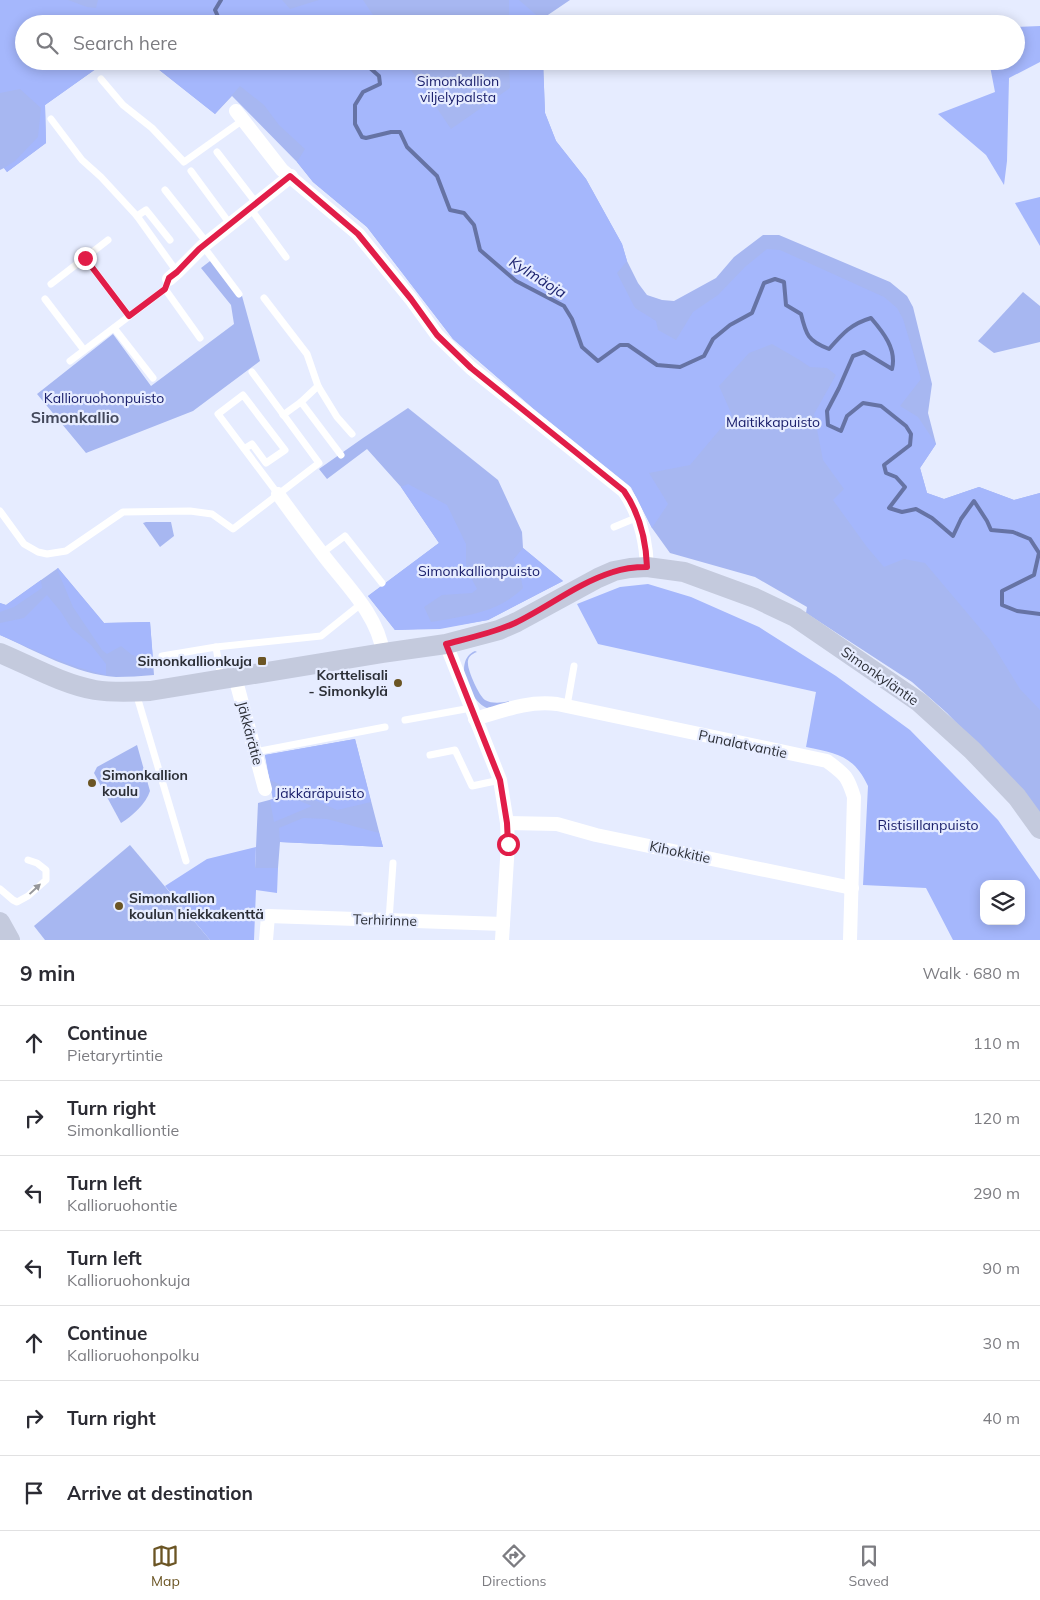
<!DOCTYPE html>
<meta charset="utf-8">
<style>
:root{--surface:#fff;--page:#f7f7f7;--text:#2b2b33;--muted:#7c7c81;--line:#e1e1e2;--accent:#6b5524}
body{margin:0;font-family:Mulish,sans-serif;background:var(--page);color:var(--text)}
.controls{position:absolute;right:15px;bottom:15px;display:grid;overflow:hidden;border-radius:10px;box-shadow:0 2px 12px #0003}
.controls button{width:45px;height:45px;display:grid;place-items:center;padding:0;border:0;border-bottom:1px solid var(--line);background:var(--surface);color:var(--text);font:25px sans-serif}
.stop{position:absolute;width:15px;height:15px;margin:-11px;border:4px solid #e11d48;border-radius:50%;background:#fff}
.stop.end{background:#e11d48;border-color:#fff;box-shadow:0 1px 5px #0008}
.list{margin:0;padding:0;list-style:none}
h2{display:flex;justify-content:space-between;align-items:center;height:65px;margin:0;padding:0 20px;font-size:21px}
h2 small{font-size:16px;font-weight:400;color:var(--muted)}
.list li{display:grid;grid-template-columns:32px 1fr auto;gap:15px;align-items:center;box-sizing:border-box;height:75px;padding:0 20px;border-top:1px solid var(--line)}
.list b{display:block;font-size:19px;white-space:nowrap}
.list p{margin:0;font-size:16px;white-space:nowrap;color:var(--muted)}
.list em{font-size:16px;font-style:normal;color:var(--muted)}
.icon{flex:none;width:28px;height:28px;fill:none;stroke:currentColor;stroke-width:2;stroke-linecap:round;stroke-linejoin:round}
.map{position:relative;flex:none;width:1040px;height:940px;overflow:hidden}
.search{position:absolute;background:var(--surface);box-shadow:0 2px 12px #0003;left:15px;right:15px;top:15px;height:55px;display:flex;align-items:center;gap:12px;box-sizing:border-box;padding:0 18px;border-radius:28px;color:var(--muted);font-size:19px}
.sheet{height:590px;background:var(--surface)}
nav{display:flex;justify-content:space-around;align-items:center;box-sizing:border-box;height:70px;border-top:1px solid var(--line);background:var(--surface);font-size:14px;color:var(--muted)}
nav a{display:grid;justify-items:center;gap:2px}
nav .on{color:var(--accent)}
.map>svg:first-child{display:block}
.green{fill:#a7b7f1}
.forest{fill:#a5b7fc;fill-rule:evenodd}
.lines{fill:none;stroke-linecap:round;stroke-linejoin:round}
.stream{stroke:#6673a4;stroke-width:4}
.service{stroke:#fff;stroke-width:7}
.minor{stroke:#fff;stroke-width:14}
.secondary{stroke:#c4cadd;stroke-width:20}
.oneway{fill:#96979b}
.route{stroke:#e11d48;stroke-width:6}
.poi-dot{fill:#6b5524;stroke:#e6ecff;stroke-width:2}
.labels{text-anchor:middle;dominant-baseline:central;stroke-width:4.5;stroke-linejoin:round;paint-order:stroke}
.park-label{font-size:14px;fill:#1b206c;stroke:#e6ecff}
.poi-label{font-size:14px;font-weight:bold;fill:#2c2f37;stroke:#e6ecff;text-anchor:end}
.street-label{font-size:14px;fill:#2c2f37;stroke:#e6ecff}
.water-label{font-size:15px;font-style:italic;fill:#1d2470;stroke:#e6ecff}
.quarter-label{font-size:16px;font-weight:bold;fill:#43485b;stroke:#e6ecff}
</style>
<div class="map">
<svg width="1040" height="940" viewBox="0 0 1040 940">
<rect width="100%" height="100%" fill="#e6ecff"/>
<g class="green">
<path d="M0 0H570L542 19V24H24V61H107L45 105 46 143 7 172 4 168 0 170Z"/>
<path d="M148 61H543L545 113 556 141 586 179 622 244 627 261 638 283 647 295 662 300 674 301 716 278 734 257 763 235H779L890 282 907 296 913 307 932 384 928 413 936 444 920 468 927 493 944 499 979 487 1014 500 1040 493V816L988 756 947 713 912 682 806 613 807 607 755 577 670 553 652 528 631 487 534 409 453 339 367 227 313 182 297 162 232 96 215 114Z"/>
<path d="M214 258 242 296 260 361 193 411 86 453 37 394 113 334 151 386 234 324 231 305 201 268Z"/>
<path d="M1023 292 1040 306V342L994 353 978 341Z"/>
<path d="M408 408 498 480 522 532 523 548 563 581 488 620 440 628 395 630 368 596 439 543 401 487 367 449 327 479 319 469 363 438Z"/>
<path d="M146 522H171L174 536 160 547 143 523Z"/>
<path d="M58 568 104 623 150 622 154 675C141 676 128 677 116 677 75 674 36 651 0 635V603L6 605Z"/>
<path d="M475 651 477 652C471 654 467 658 468 664 468 671 479 696 485 700 492 704 502 703 509 701V704L487 708C470 701 452 661 475 651Z"/>
<path d="M355 739 383 847 280 842 278 868 255 869 258 803 273 799 265 755Z"/>
<path d="M137 745 150 791C146 804 132 816 121 823L94 773 97 767Z"/>
<path d="M130 845 210 940H45L34 926Z"/>
</g>
<g class="forest">
<path d="M0 0H68L87 7 96 8 98 0H282L290 9 319 0H363L379 24H24V61H107L45 105 46 143 7 172 4 168 15 161 38 137 41 108 20 89 0 93Z"/>
<path d="M509 0H519L541 19 542 24H509Z"/>
<path d="M1040 26V62L1009 78 1007 161 1004 185 986 155 938 114 995 92 989 61H1016V27Z"/>
<path d="M148 61H405L451 129 510 88 509 61H543L545 113 556 141 586 179 622 244 627 261 617 273 635 308 656 321 658 330 676 340 693 312 718 295 745 267 767 249 780 250 884 297 897 308 903 319 921 379 900 406 918 417 936 444 920 468 927 493 944 499 979 487 1014 500 1040 493V710L1020 689 990 640 925 563 904 559 884 567 867 547 833 500 844 489 823 460 814 414 836 375 827 368 810 367 798 359 772 344 749 353 719 386 732 415 690 465 649 473 668 504 652 528 631 487 534 409 453 339 367 227 313 182 297 162 305 149 279 125 264 105 240 86 215 114Z"/>
<path d="M1040 197V246L1015 203Z"/>
<path d="M408 484 447 505 466 544V568L477 589 472 593 442 595 424 607 431 622C464 616 498 613 523 588L519 569 513 560 523 548 563 581 488 620 440 629 395 630 368 596 439 543 401 487Z"/>
<path d="M58 568 104 623 150 622 153 659 132 655 121 646 107 654 102 650 73 607 57 569Z"/>
<path d="M41 580 42 588 14 607 0 612V603L6 605Z"/>
<path d="M648 584 691 597 759 627 836 676 910 730 998 820 1040 880V940H953L926 888 863 885 868 786C854 756 837 753 806 747L816 692 598 644 577 604 620 587ZM984 884H1021V921H984Z"/>
<path d="M47 595 61 612 71 628 91 645 106 664V675C69 667 35 650 0 635V623L24 618Z"/>
<path d="M355 739 371 802 337 810 270 780 265 755Z"/>
<path d="M271 789 312 806 274 822 270 800 273 799Z"/>
<path d="M303 818 327 819 379 833 383 847 280 842 279 828Z"/>
<path d="M256 847 255 868H278L277 893 256 890 254 940H210L165 886 207 859Z"/>
</g>
<g class="lines">
<g class="stream">
<path d="M221 0 215 10 220 21 223 24"/>
<path d="M362 61 379 76 380 84 363 92 355 105V124L362 137 366 138 391 132H400L407 147 437 176 450 210 464 213 474 225 480 250 516 281 564 306 572 319 582 347 598 361 620 345H628L657 365 680 367 704 356 713 339 730 325 752 313 764 283 775 279 784 282 786 305 801 314C806 335 808 341 829 349 843 333 851 324 871 318 883 332 897 349 892 369L864 352 853 356 839 388 827 411 828 425 841 431 847 416 863 403 881 406 906 426 911 434 910 445 884 465 886 473 896 477 905 487 889 508 902 512 916 509 932 518 953 536 961 519 974 501 987 521 991 530 1013 532 1030 539 1039 553 1034 575 1002 591V605L1017 611 1040 614"/>
</g>
<g class="service">
<path d="M101 79 123 105 152 128 184 162 243 120"/>
<path d="M51 119 82 160 101 177 137 216"/>
<path d="M217 152 257 204"/>
<path d="M191 171 230 224"/>
<path d="M165 190 207 243"/>
<path d="M250 208 286 257"/>
<path d="M170 240 146 210 137 216 177 272"/>
<path d="M203 246 239 294"/>
<path d="M85 258 129 316"/>
<path d="M51 284 108 240"/>
<path d="M165 289 200 338"/>
<path d="M264 298 307 354 318 386 337 417 352 434"/>
<path d="M45 299 84 350"/>
<path d="M114 328 153 378"/>
<path d="M70 361 165 289 169 279"/>
<path d="M301 402 318 386"/>
<path d="M283 415 301 402 341 455"/>
<path d="M244 449 252 444 266 463 285 450 243 395 218 414 278 494"/>
<path d="M0 511 24 544 38 552 47 554 66 551 123 512 190 511 212 514 233 529 319 463 252 372"/>
<path d="M614 527 638 517"/>
<path d="M322 553 345 536 382 583"/>
<path d="M216 647 321 636 361 604"/>
<path d="M162 656 216 647 221 678"/>
<path d="M136 693 186 861"/>
<path d="M567 706 574 666"/>
<path d="M405 720 471 708"/>
<path d="M255 752 385 727"/>
<path d="M430 755 455 750 472 786 500 780"/>
<path d="M0 889 13 900 17 902 28 896 46 880V870L37 863 28 860"/>
<path d="M389 920 393 863"/>
</g>
<g class="minor">
<path d="M236 111 282 170 358 234 411 299 437 335 471 368 624 491C640 514 646 540 647 567"/>
<path d="M169 279 177 272 203 246 291 176"/>
<path d="M278 494C293 515 308 535 324 556 346 585 378 615 383 653"/>
<path d="M446 644 500 780 507 823 508 843 502 940"/>
<path d="M235 677 265 789"/>
<path d="M475 719C502 711 529 700 557 704L827 761C845 775 847 775 854 797L850 940"/>
<path d="M507 823 557 824 596 835 852 888"/>
<path d="M266 940 268 916 503 924"/>
</g>
<g class="secondary">
<path d="M0 653C31 666 62 684 95 690 113 693 132 692 150 691L383 653 446 644 499 630 517 622 598 578 614 571 630 568 647 567 684 572 755 598 795 617 919 702 972 750 1017 797 1040 829"/>
<path d="M0 922 10 940"/>
</g>
</g>
<defs><path id="oneway-solid" d="M-6-.8H1V-3.2L6.5 0L1 3.2V.8H-6Z" transform="scale(1.25)"/></defs>
<use class="oneway" href="#oneway-solid" transform="translate(35 889) rotate(-43)"/>
<g class="lines">
<path class="route" d="M85 258 129 316 165 289 169 278 177 272 199 249 290 176 358 234 411 299 437 335 471 368 624 491C640 514 646 540 647 567 635 567 624 568 613 572 578 583 548 607 515 623 493 633 469 638 446 644L500 780 507 823 508 844"/>
</g>
<g class="poi-dot">
<rect x="257" y="656" width="10" height="10" rx="2.5"/>
<circle cx="398" cy="683" r="5"/>
<circle cx="92" cy="783" r="5"/>
<circle cx="119" cy="906" r="5"/>
</g>
<g class="labels">
<g class="park-label">
<text x="458" y="81">Simonkallion<tspan x="458" dy="16">viljelypalsta</tspan></text>
<text x="104" y="398">Kallioruohonpuisto</text>
<text x="773" y="422">Maitikkapuisto</text>
<text x="479" y="571">Simonkallionpuisto</text>
<text x="320" y="793">Jäkkäräpuisto</text>
<text x="928" y="825">Ristisillanpuisto</text>
</g>
<g class="poi-label">
<text x="252" y="661">Simonkallionkuja</text>
<text x="388" y="675">Korttelisali<tspan x="388" dy="16">- Simonkylä</tspan></text>
<text x="102" y="775" text-anchor="start">Simonkallion<tspan x="102" dy="16">koulu</tspan></text>
<text x="129" y="898" text-anchor="start">Simonkallion<tspan x="129" dy="16">koulun hiekkakenttä</tspan></text>
</g>
<g class="street-label">
<text transform="translate(880 676) rotate(35)">Simonkyläntie</text>
<text transform="translate(250 733) rotate(75)">Jäkkärätie</text>
<text transform="translate(743 744) rotate(12)">Punalatvantie</text>
<text transform="translate(680 852) rotate(12)">Kihokkitie</text>
<text transform="translate(385 920) rotate(2)">Terhirinne</text>
</g>
<g class="water-label">
<text transform="translate(538 277) rotate(32)">Kylmäoja</text>
</g>
<g class="quarter-label">
<text x="75" y="417">Simonkallio</text>
</g>
</g>
</svg>
<div class="controls">
<button><svg class="icon" aria-label="layers" viewBox="0 0 24 24"><path d="M12 4l9 5-9 5-9-5zM3 14l9 5 9-5"/></svg></button>
</div>
<div class="stop" style="left:508px;top:844px"></div>
<div class="stop end" style="left:85px;top:258px"></div>
<div class="search"><svg class="icon" aria-label="search" viewBox="0 0 24 24"><circle cx="10" cy="10" r="6"/><path d="M15 15l6 6"/></svg>Search here</div>
</div>
<section class="sheet">
<h2>9 min<small>Walk · 680 m</small></h2>
<ul class="list">
<li><svg class="icon" aria-label="ahead" viewBox="0 0 24 24"><path d="M12 20V5M6 11l6-6 6 6"/></svg><div><b>Continue</b><p>Pietaryrtintie</p></div><em>110 m</em></li>
<li><svg class="icon" aria-label="right" viewBox="0 0 24 24"><path d="M7 20v-9h11M14 6l5 5-5 5"/></svg><div><b>Turn right</b><p>Simonkalliontie</p></div><em>120 m</em></li>
<li><svg class="icon" aria-label="left" viewBox="0 0 24 24"><path d="M17 20v-9H6M10 6l-5 5 5 5"/></svg><div><b>Turn left</b><p>Kallioruohontie</p></div><em>290 m</em></li>
<li><svg class="icon" aria-label="left" viewBox="0 0 24 24"><path d="M17 20v-9H6M10 6l-5 5 5 5"/></svg><div><b>Turn left</b><p>Kallioruohonkuja</p></div><em>90 m</em></li>
<li><svg class="icon" aria-label="ahead" viewBox="0 0 24 24"><path d="M12 20V5M6 11l6-6 6 6"/></svg><div><b>Continue</b><p>Kallioruohonpolku</p></div><em>30 m</em></li>
<li><svg class="icon" aria-label="right" viewBox="0 0 24 24"><path d="M7 20v-9h11M14 6l5 5-5 5"/></svg><div><b>Turn right</b></div><em>40 m</em></li>
<li><svg class="icon" aria-label="arrive" viewBox="0 0 24 24"><path d="M6 21V4h12l-3 4 3 4H6"/></svg><div><b>Arrive at destination</b></div></li>
</ul>
</section>
<nav>
<a class="on"><svg class="icon" aria-label="map" viewBox="0 0 24 24"><path d="M3 6l6-2 6 2 6-2v14l-6 2-6-2-6 2zM9 4v14M15 6v14"/></svg>Map</a>
<a><svg class="icon" aria-label="directions" viewBox="0 0 24 24"><path d="M12 3l9 9-9 9-9-9zM9 14v-3h6M13 9l2 2-2 2"/></svg>Directions</a>
<a><svg class="icon" aria-label="saved" viewBox="0 0 24 24"><path d="M7 4h10v16l-5-4-5 4z"/></svg>Saved</a>
</nav>
